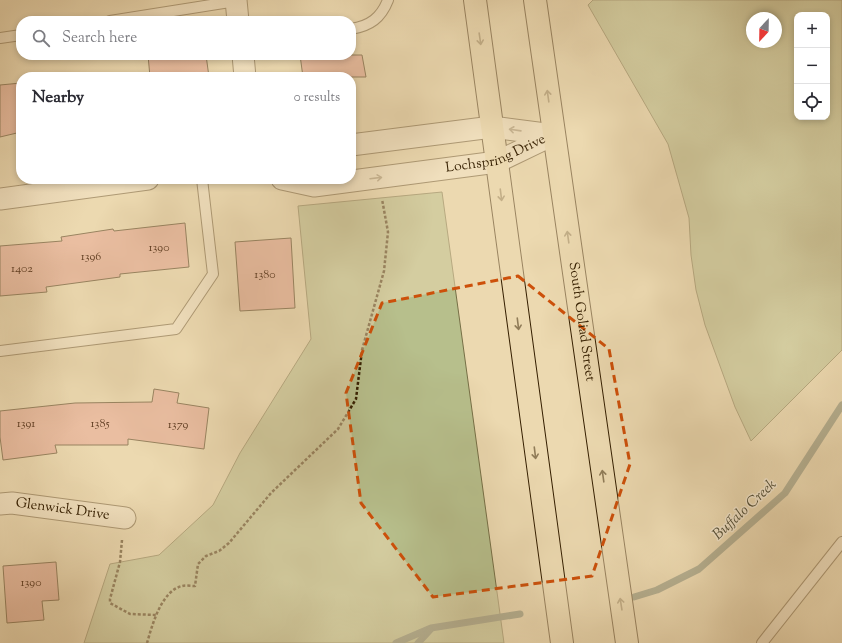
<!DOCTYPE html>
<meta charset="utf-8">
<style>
:root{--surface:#fff;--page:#f7f7f7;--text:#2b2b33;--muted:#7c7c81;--line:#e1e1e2}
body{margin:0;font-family:"Sorts Mill Goudy",serif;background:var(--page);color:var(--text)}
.controls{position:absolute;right:12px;top:12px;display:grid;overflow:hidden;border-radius:8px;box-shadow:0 2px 6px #0003}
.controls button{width:36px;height:36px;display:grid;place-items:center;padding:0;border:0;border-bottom:1px solid var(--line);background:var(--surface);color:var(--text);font:20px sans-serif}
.compass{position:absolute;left:746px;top:12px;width:36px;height:36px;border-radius:50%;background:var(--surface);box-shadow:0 2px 6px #0003;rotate:202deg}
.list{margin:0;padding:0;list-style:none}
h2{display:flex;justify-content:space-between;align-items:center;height:52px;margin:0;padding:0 16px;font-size:17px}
h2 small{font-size:13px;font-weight:400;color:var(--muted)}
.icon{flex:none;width:22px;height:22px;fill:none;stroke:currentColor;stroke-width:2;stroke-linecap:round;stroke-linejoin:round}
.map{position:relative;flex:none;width:842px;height:643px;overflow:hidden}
.search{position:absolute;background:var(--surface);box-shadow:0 2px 6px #0003;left:16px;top:16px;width:340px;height:44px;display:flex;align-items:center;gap:10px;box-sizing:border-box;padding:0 14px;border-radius:16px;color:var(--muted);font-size:15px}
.panel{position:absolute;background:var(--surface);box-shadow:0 2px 6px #0003;left:16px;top:72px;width:340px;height:112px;border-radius:16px}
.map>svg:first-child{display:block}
.green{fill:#b7bf8c;stroke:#766f46;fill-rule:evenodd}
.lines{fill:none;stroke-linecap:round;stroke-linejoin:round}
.stream{stroke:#717c69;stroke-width:7}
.building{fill:#e69e8f;stroke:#351f00}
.service-casing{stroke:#634e2c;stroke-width:12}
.minor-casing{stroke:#634e2c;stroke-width:23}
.primary-casing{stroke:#351f00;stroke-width:24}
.path{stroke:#351f00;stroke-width:2.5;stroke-dasharray:3 2;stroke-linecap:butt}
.service{stroke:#f3e6cc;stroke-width:10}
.minor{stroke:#f3e6cc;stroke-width:21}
.primary{stroke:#ecd9b0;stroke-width:22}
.oneway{stroke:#907c58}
.oneway2{stroke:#9e8c70}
.marked{fill:none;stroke:#cd500a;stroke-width:3;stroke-dasharray:8 5;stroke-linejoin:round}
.labels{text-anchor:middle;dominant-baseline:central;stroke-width:3;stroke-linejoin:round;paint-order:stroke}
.number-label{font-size:12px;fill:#613f24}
.street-label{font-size:14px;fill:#351f00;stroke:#f3e6cc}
.water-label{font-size:15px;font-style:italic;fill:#534e35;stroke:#f3e6cc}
</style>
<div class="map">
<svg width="842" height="643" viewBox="0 0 842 643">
<rect width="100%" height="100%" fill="#ecd9b0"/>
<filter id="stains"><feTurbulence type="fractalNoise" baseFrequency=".005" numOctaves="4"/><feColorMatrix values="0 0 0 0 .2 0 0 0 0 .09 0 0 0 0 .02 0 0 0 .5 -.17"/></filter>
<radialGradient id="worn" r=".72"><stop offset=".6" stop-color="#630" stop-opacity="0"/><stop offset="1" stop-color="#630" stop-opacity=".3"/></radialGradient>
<g class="green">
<path d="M593 0H842V350L751 441 735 407 705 325 696 290 691 255 689 218 668 144 588 5ZM797 15H827V117H797ZM752 18H776V42H752Z"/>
<path d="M442 192 504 643H84L110 564 159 555 213 505 240 453 311 339 298 206Z"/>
</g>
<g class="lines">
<g class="stream">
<path d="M634 597 657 590 699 569 785 493 842 405"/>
<path d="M396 643 431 628 520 614"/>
<path d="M418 643 430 630"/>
</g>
</g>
<g class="building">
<path d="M148 55H206L209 77H150Z"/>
<path d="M300 55H362L366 77H303Z"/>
<path d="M21 83V132L0 137V85Z"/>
<path d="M185 223 189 267 120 274V277L46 287 47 292 0 296V246L62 241 61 237 113 229 114 231Z"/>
<path d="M291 238 295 308 240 311 235 242Z"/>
<path d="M154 389 179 393 177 403 209 408 204 449 128 439V445H55L57 453 3 460 0 437V411L75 403 152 402Z"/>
<path d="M56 562 59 600 42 601 44 620 7 623 3 566Z"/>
</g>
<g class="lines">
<defs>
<g id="service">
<path d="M110 21 236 1"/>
<path d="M351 29C370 26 381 18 388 0"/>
<path d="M0 38 21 35"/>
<path d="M0 351 176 329 213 274 202 179"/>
<path d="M762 643 842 542"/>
</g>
<g id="minor">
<path d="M236 0 238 21"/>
<path d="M243 55 245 77"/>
<path d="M351 145 492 127 553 135"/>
<path id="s1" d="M282 179 314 186 497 162 553 135"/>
<path d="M0 199 148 179"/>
<path id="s2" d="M0 504 12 503 125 518"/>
</g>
<g id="primary">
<path d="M475 0 562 643"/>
<path id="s3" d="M535 0 627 643"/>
</g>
</defs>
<use href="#service" class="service-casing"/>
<use href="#minor" class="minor-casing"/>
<use href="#primary" class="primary-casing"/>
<g class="path">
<path d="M122 540 120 562 110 599V603L130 614 156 615"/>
<path d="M147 643C152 626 161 591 182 586 186 585 191 586 195 586L198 564 206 556 219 551 229 543 271 493 338 429 356 399 362 350 384 271 388 232 382 199"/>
</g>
<use href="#service" class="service"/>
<use href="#minor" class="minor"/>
<use href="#primary" class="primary"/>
</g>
<defs><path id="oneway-shaft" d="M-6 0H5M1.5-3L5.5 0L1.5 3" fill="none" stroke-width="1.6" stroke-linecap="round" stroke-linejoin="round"/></defs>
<g class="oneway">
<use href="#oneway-shaft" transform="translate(480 39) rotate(82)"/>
<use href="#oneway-shaft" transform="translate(548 96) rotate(-98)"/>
<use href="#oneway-shaft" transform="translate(501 195) rotate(83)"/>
<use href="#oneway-shaft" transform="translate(568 237) rotate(-98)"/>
<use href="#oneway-shaft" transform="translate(518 324) rotate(83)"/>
<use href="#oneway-shaft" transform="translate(535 453) rotate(83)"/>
<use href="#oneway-shaft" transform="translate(603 476) rotate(-98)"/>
<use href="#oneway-shaft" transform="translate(621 604) rotate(-99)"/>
</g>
<g class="oneway2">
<use href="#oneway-shaft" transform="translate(515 130) rotate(-172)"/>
<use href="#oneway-shaft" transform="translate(376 178) rotate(-7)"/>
</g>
<path d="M0 0H842V643H0ZM518 276 609 349 630 464 592 576 433 597 361 503 346 393 382 303Z" fill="#ecd9b0" fill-opacity=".55" fill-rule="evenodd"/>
<path class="marked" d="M518 276 609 349 630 464 592 576 433 597 361 503 346 393 382 303Z"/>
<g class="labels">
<g class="number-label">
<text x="159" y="248">1390</text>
<text x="91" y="257">1396</text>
<text x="22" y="269">1402</text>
<text x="265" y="275">1380</text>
<text x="26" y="424">1391</text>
<text x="100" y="424">1385</text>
<text x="178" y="425">1379</text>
<text x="31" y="583">1390</text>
</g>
<g class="street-label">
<text stroke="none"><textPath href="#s1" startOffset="218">Lochspring Drive</textPath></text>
<text stroke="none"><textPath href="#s3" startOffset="325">South Goliad Street</textPath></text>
<text stroke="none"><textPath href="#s2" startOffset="63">Glenwick Drive</textPath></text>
</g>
<g class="water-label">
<text transform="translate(745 510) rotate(-43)">Buffalo Creek</text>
</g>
</g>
<rect width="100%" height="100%" filter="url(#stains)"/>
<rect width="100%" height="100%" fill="url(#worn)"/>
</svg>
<div class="controls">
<button>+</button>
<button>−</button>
<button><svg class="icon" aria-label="locate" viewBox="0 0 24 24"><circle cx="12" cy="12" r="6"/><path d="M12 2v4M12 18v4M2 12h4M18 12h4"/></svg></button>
</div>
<svg class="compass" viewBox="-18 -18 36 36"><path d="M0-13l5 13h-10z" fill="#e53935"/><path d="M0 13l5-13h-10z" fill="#7c7c81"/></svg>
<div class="search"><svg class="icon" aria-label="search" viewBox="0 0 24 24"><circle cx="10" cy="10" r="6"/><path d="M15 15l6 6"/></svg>Search here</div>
<section class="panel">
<h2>Nearby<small>0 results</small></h2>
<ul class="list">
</ul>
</section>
</div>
